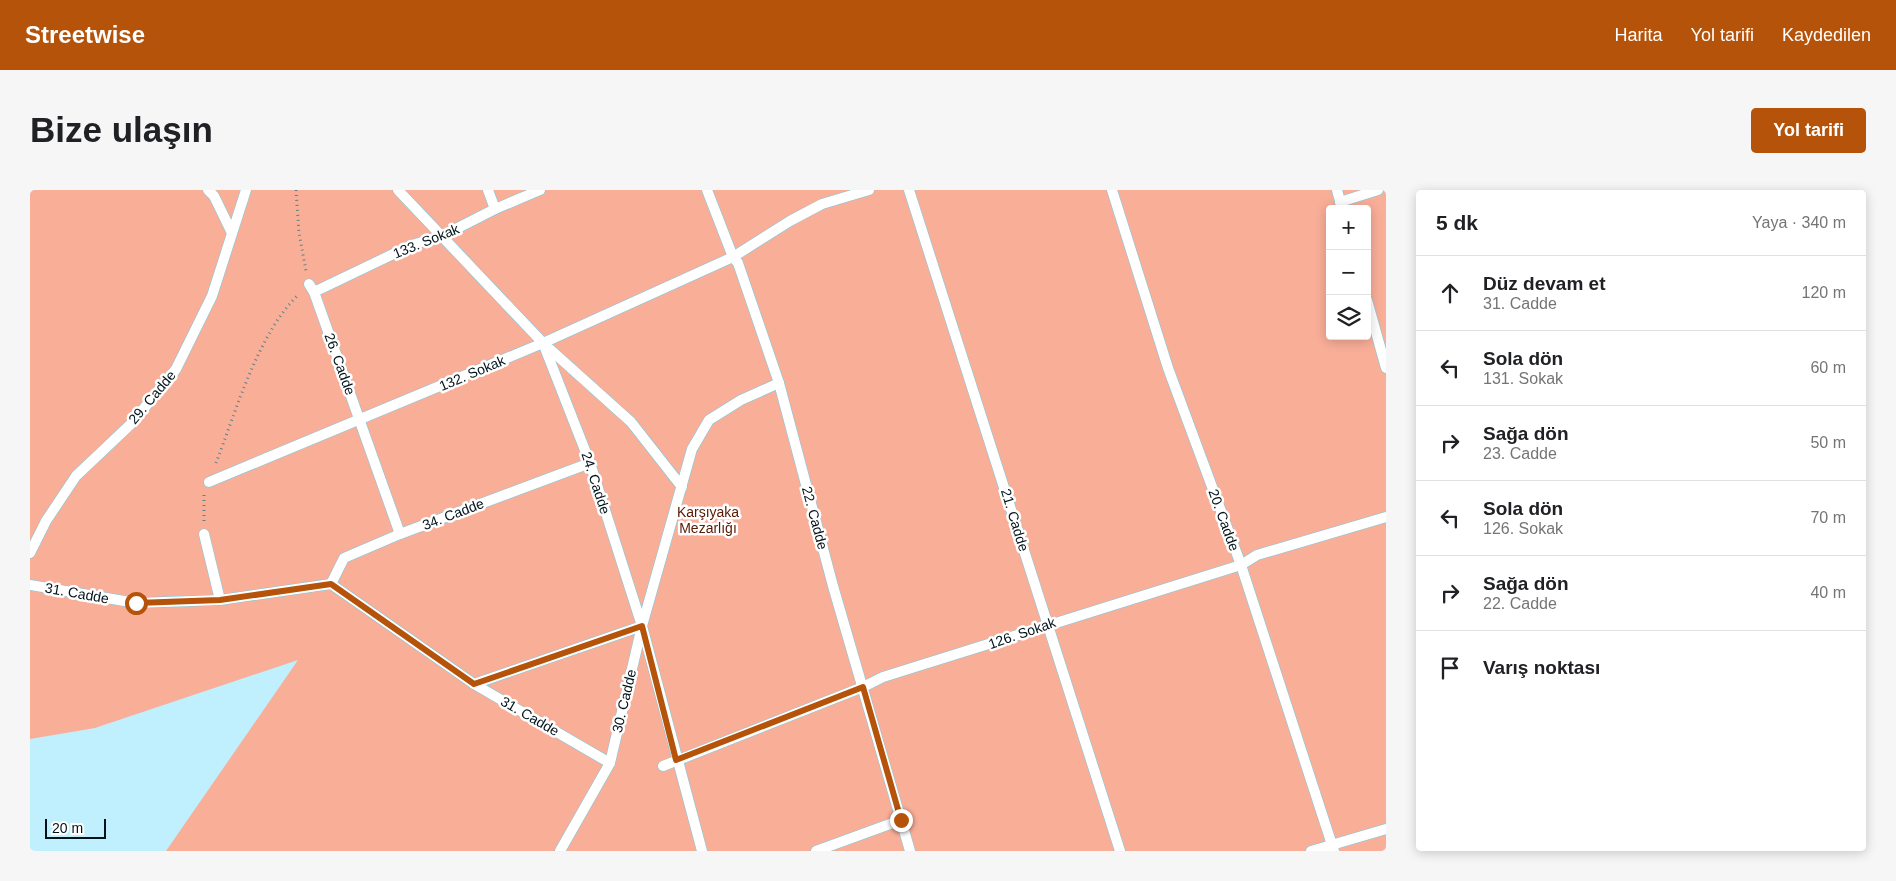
<!DOCTYPE html>
<html lang="tr">
<meta charset="utf-8">
<style>
:root{--surface:#fff;--page:#f6f6f6;--text:#202124;--muted:#757577;--line:#e0e0e0;--accent:#b45309}
body{margin:0;font-family:Arial,sans-serif;background:var(--page);color:var(--text)}
.controls{position:absolute;right:15px;top:15px;display:grid;overflow:hidden;border-radius:5px;box-shadow:0 2px 12px #0003}
.controls button{width:45px;height:45px;display:grid;place-items:center;padding:0;border:0;border-bottom:1px solid var(--line);background:var(--surface);color:var(--text);font:25px sans-serif}
.scale{position:absolute;left:15px;bottom:12px;width:61px;box-sizing:border-box;padding-left:5px;border:2px solid #00131a;border-top:0;font-size:14px;line-height:18px;white-space:nowrap;color:#00131a;-webkit-text-stroke:4px #fff;paint-order:stroke}
.stop{position:absolute;width:15px;height:15px;margin:-11px;border:4px solid #b45309;border-radius:50%;background:#fff}
.stop.end{background:#b45309;border-color:#fff;box-shadow:0 1px 5px #0008}
.list{margin:0;padding:0;list-style:none}
h2{display:flex;justify-content:space-between;align-items:center;height:65px;margin:0;padding:0 20px;font-size:21px}
h2 small{font-size:16px;font-weight:400;color:var(--muted)}
.list li{display:grid;grid-template-columns:32px 1fr auto;gap:15px;align-items:center;box-sizing:border-box;height:75px;padding:0 20px;border-top:1px solid var(--line)}
.list b{display:block;font-size:19px;white-space:nowrap}
.list p{margin:0;font-size:16px;white-space:nowrap;color:var(--muted)}
.list em{font-size:16px;font-style:normal;color:var(--muted)}
.icon{flex:none;width:28px;height:28px;fill:none;stroke:currentColor;stroke-width:2;stroke-linecap:round;stroke-linejoin:round}
.map{position:relative;flex:none;width:1356px;height:661px;overflow:hidden;border-radius:5px}
header{display:flex;align-items:center;gap:30px;box-sizing:border-box;height:70px;padding:0 25px;background:var(--accent);color:#fff}
header strong{font-size:24px}
nav{display:flex;gap:28px;margin-inline-start:auto;font-size:18px}
.intro{display:flex;align-items:center;justify-content:space-between;box-sizing:border-box;height:120px;padding:0 30px}
h1{margin:0;font-size:35px}
.button{padding:12px 22px;border-radius:5px;background:var(--accent);color:#fff;font-size:18px;font-weight:700}
main{display:flex;gap:30px;padding:0 30px}
aside{flex:1;background:var(--surface);border-radius:5px;box-shadow:0 2px 12px #0003}
.map>svg:first-child{display:block}
.green{fill:#f9ae98;fill-rule:evenodd}
.lines{fill:none;stroke-linecap:round;stroke-linejoin:round}
.lane-casing{stroke:#78cae1;stroke-width:11}
.path{stroke:#5f808a;stroke-width:3;stroke-dasharray:1 4;stroke-linecap:butt}
.lane{stroke:#fff;stroke-width:10}
.route{stroke:#b45309;stroke-width:6}
.labels{text-anchor:middle;dominant-baseline:central;stroke-width:5;stroke-linejoin:round;paint-order:stroke}
.street-label{font-size:14px;fill:#00131a;stroke:#fff}
.park-label{font-size:14px;fill:#581803;stroke:#fff}
</style>
<header>
<strong>Streetwise</strong>
<nav><a>Harita</a><a>Yol tarifi</a><a>Kaydedilen</a></nav>
</header>
<div class="intro"><h1>Bize ulaşın</h1><a class="button">Yol tarifi</a></div>
<main>
<div class="map">
<svg width="1356" height="661" viewBox="0 0 1356 661">
<rect width="100%" height="100%" fill="#c0effd"/>
<path class="green" d="M0 0H1356V661H136L268 470 65 538 0 549ZM1300 19H1337V146H1300Z"/>
<g class="lines">
<defs>
<g id="lane">
<path d="M178 0 184 6 202 43"/>
<path d="M368 0 513 153 601 232 652 297"/>
<path d="M458 0 465 19"/>
<path d="M677 0 703 67 708 73 749 193 803 396 880 661"/>
<path d="M879 0 1090 661"/>
<path d="M1082 0 1138 178 1211 375 1304 661"/>
<path d="M1307 0 1312 19"/>
<path d="M1310 12 1348 0"/>
<path d="M279 94 284 102 370 344"/>
<path d="M284 102 382 55 412 46 465 19 510 0"/>
<path d="M1337 110 1356 178"/>
<path d="M513 153 560 273 612 436 672 661"/>
<path d="M179 292 513 153 703 67 760 31 792 14 839 0"/>
<path d="M174 344 190 410"/>
<path d="M0 363 16 331 46 286 102 233 146 179 182 106 216 0"/>
<path d="M301 394 314 368 370 344 560 273"/>
<path d="M0 395 106 413 190 410 301 394 444 494 580 573"/>
<path d="M444 494 612 436"/>
<path d="M633 576 833 497 853 487 1211 375 1227 365 1356 327"/>
<path d="M530 661 580 573 612 436 662 259 679 230 711 210 749 193"/>
<path d="M786 661 871 630"/>
<path d="M1281 661 1356 639"/>
</g>
</defs>
<use href="#lane" class="lane-casing"/>
<g class="path">
<path d="M266 0 269 43 276 81"/>
<path d="M186 273C206 221 228 144 268 105"/>
<path d="M174 331V305"/>
</g>
<use href="#lane" class="lane"/>
</g>
<g class="lines">
<path class="route" d="M106 413 190 410 301 394 444 494 612 436 646 570 833 497 871 630"/>
</g>
<g class="labels">
<g class="street-label">
<text transform="translate(396 51) rotate(-22)">133. Sokak</text>
<text transform="translate(310 174) rotate(70)">26. Cadde</text>
<text transform="translate(442 183) rotate(-23)">132. Sokak</text>
<text transform="translate(122 207) rotate(-50)">29. Cadde</text>
<text transform="translate(566 293) rotate(72)">24. Cadde</text>
<text transform="translate(423 324) rotate(-21)">34. Cadde</text>
<text transform="translate(785 328) rotate(75)">22. Cadde</text>
<text transform="translate(985 330) rotate(73)">21. Cadde</text>
<text transform="translate(1194 330) rotate(70)">20. Cadde</text>
<text transform="translate(47 403) rotate(10)">31. Cadde</text>
<text transform="translate(992 443) rotate(-19)">126. Sokak</text>
<text transform="translate(594 511) rotate(-77)">30. Cadde</text>
<text transform="translate(500 526) rotate(30)">31. Cadde</text>
</g>
<g class="park-label">
<text x="678" y="322">Karşıyaka<tspan x="678" dy="16">Mezarlığı</tspan></text>
</g>
</g>
</svg>
<div class="controls">
<button>+</button>
<button>−</button>
<button><svg class="icon" aria-label="layers" viewBox="0 0 24 24"><path d="M12 4l9 5-9 5-9-5zM3 14l9 5 9-5"/></svg></button>
</div>
<div class="scale">20 m</div>
<div class="stop" style="left:106px;top:413px"></div>
<div class="stop end" style="left:871px;top:630px"></div>
</div>
<aside>
<h2>5 dk<small>Yaya · 340 m</small></h2>
<ul class="list">
<li><svg class="icon" aria-label="ahead" viewBox="0 0 24 24"><path d="M12 20V5M6 11l6-6 6 6"/></svg><div><b>Düz devam et</b><p>31. Cadde</p></div><em>120 m</em></li>
<li><svg class="icon" aria-label="left" viewBox="0 0 24 24"><path d="M17 20v-9H6M10 6l-5 5 5 5"/></svg><div><b>Sola dön</b><p>131. Sokak</p></div><em>60 m</em></li>
<li><svg class="icon" aria-label="right" viewBox="0 0 24 24"><path d="M7 20v-9h11M14 6l5 5-5 5"/></svg><div><b>Sağa dön</b><p>23. Cadde</p></div><em>50 m</em></li>
<li><svg class="icon" aria-label="left" viewBox="0 0 24 24"><path d="M17 20v-9H6M10 6l-5 5 5 5"/></svg><div><b>Sola dön</b><p>126. Sokak</p></div><em>70 m</em></li>
<li><svg class="icon" aria-label="right" viewBox="0 0 24 24"><path d="M7 20v-9h11M14 6l5 5-5 5"/></svg><div><b>Sağa dön</b><p>22. Cadde</p></div><em>40 m</em></li>
<li><svg class="icon" aria-label="arrive" viewBox="0 0 24 24"><path d="M6 21V4h12l-3 4 3 4H6"/></svg><div><b>Varış noktası</b></div></li>
</ul>
</aside>
</main>
